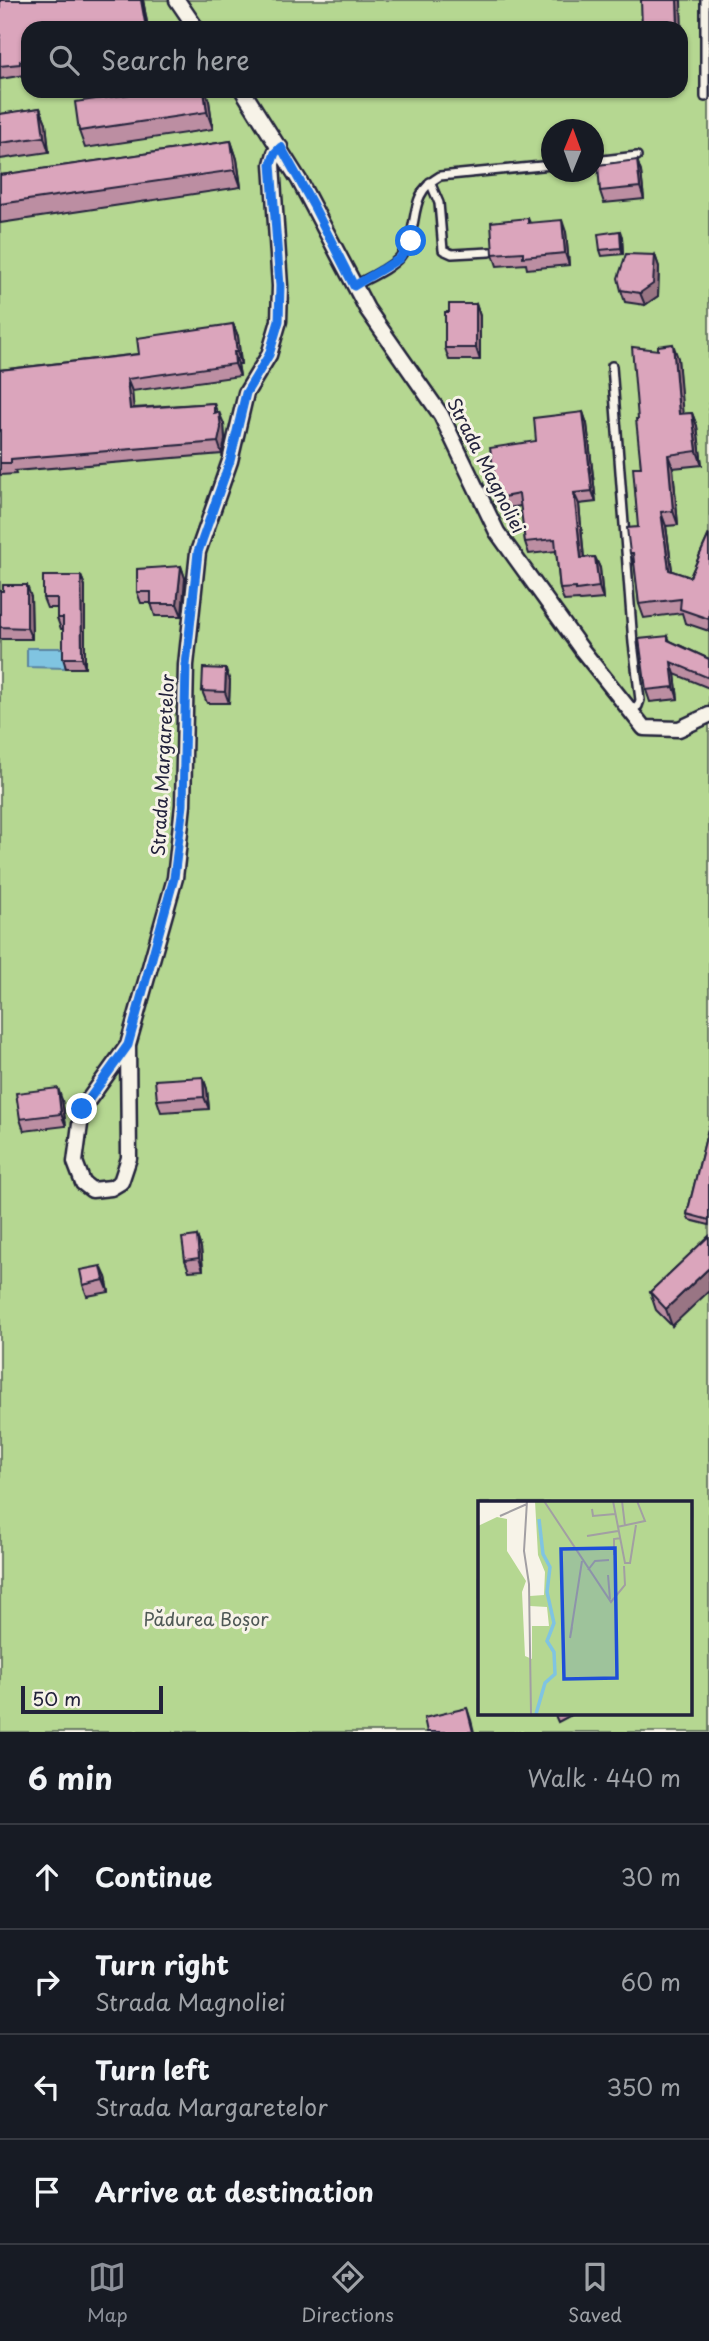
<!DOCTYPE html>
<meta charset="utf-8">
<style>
:root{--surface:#171b24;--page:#242831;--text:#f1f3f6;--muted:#9ea1a6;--line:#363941;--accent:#8c9099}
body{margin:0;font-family:"Playpen Sans",sans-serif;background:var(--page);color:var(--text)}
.compass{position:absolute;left:541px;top:119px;width:63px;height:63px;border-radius:50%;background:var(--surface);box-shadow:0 2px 5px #0004;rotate:1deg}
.scale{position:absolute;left:21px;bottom:18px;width:142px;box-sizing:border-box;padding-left:7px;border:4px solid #22223b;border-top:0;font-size:19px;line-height:24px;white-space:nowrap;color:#22223b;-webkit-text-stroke:5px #f7f3e8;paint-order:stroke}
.stop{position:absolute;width:21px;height:21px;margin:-16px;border:5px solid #1a73e8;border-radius:50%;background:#fff}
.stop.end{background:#1a73e8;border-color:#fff;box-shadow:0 2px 7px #0008}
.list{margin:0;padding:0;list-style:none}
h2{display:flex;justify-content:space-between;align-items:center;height:91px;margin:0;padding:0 28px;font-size:30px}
h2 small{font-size:23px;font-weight:400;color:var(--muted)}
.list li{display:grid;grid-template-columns:46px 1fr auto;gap:21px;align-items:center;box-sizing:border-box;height:105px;padding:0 28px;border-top:2px solid var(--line)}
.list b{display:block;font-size:26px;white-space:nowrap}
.list p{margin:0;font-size:23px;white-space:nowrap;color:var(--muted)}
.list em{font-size:23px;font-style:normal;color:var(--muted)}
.icon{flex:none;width:38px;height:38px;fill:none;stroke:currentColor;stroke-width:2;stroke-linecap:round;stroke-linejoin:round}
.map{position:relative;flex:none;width:709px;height:1732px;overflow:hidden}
.search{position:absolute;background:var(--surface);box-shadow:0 2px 5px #0004;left:21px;right:21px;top:21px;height:77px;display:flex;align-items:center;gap:18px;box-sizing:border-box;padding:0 24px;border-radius:21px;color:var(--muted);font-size:26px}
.sheet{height:511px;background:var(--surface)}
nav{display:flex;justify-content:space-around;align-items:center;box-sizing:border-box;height:98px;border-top:2px solid var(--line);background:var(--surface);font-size:19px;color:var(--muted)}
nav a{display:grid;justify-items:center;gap:4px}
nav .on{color:var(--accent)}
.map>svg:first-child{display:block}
.green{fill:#b5d791;stroke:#6c7c66;stroke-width:2;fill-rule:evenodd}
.water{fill:#80c4e1;stroke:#5a839f;stroke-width:2}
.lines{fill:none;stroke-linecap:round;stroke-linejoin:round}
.service-casing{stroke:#22223b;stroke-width:12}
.minor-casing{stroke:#22223b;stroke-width:19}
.service{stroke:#f7f3e8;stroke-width:7}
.minor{stroke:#f7f3e8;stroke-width:14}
.wall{fill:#bc8ea2;stroke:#22223b;stroke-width:2}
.shaded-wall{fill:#997484;stroke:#22223b;stroke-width:2}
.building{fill:#dba5bc;stroke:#22223b;stroke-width:2}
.route{stroke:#1a73e8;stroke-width:9}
.labels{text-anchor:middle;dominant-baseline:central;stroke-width:6;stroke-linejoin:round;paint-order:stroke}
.street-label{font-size:18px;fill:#22223b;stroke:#f7f3e8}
.park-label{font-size:18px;fill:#4e5855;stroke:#f7f3e8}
.inset-river{fill:none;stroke:#80c4e1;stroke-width:3.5}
.inset-road{fill:none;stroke:#a29fa3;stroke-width:2}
.view{fill:#1d4ed8;fill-opacity:0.15;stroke:#1d4ed8;stroke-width:3.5}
.inset-edge{fill:none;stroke:#22223b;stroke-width:3.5}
</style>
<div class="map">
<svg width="709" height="1732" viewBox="0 0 709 1732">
<rect width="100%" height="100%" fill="#f7f3e8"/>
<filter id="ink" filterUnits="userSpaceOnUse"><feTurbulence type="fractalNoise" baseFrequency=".0143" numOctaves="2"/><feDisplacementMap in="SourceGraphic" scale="14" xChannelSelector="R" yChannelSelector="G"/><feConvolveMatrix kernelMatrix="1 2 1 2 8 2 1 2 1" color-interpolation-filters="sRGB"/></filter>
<g filter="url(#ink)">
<path class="green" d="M0 0H709V1732H0ZM28 28H681V91H28ZM552 130H594V172H552ZM480 1503H690V1713H480Z"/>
<path class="water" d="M27 648H66L65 668 27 667Z"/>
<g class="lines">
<defs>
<g id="service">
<path d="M705 0V97"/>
<path d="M594 161 637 156"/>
<path d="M430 182 439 203 443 250 452 254 490 252"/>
<path d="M354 286C368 278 390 269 400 257 423 228 404 196 440 176L552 165"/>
<path d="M612 366 633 643 640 700 638 706 631 711"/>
</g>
<g id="minor">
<path d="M177 0 196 28"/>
<path d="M243 91 299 180 367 309 441 415 497 532 582 650 644 728 679 729 709 715"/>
<path d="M128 1045 82 1109 75 1162 83 1183 92 1190 111 1188 121 1182 129 1158 128 1045 175 878 183 805 186 665 198 552 230 461 246 393 269 355 279 321 280 286 272 164 275 153 280 147"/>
</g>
</defs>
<use href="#service" class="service-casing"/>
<use href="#minor" class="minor-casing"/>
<use href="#service" class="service"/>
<use href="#minor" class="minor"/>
</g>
<g class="wall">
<path d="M0 0H143L148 28H28V72L24 73 25 75 0 79Z"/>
<path d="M645 91H674L673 96 648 97Z"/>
<path d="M209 101 213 129 85 148 79 131Z"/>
<path d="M40 108 46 123 49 152 0 159V114Z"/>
<path d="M231 141 237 159 241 187 0 223V175Z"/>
<path d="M637 160 641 172 644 199 604 203 600 191Z"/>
<path d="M528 218 530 223 566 232 569 265 527 269 526 264 497 266 493 254Z"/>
<path d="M622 237 623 254 602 256 600 250Z"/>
<path d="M655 255 659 267 658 296 645 305 625 302 621 290Z"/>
<path d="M476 304 480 316V360H449L445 348Z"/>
<path d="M233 324 238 336 241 364H238L240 376 132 391 133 408 214 403 217 412 224 424 225 440 222 454 15 471 16 474 0 475V370L139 354Z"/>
<path d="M658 350 678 358 682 414 692 413 697 426 702 465 673 468 678 525 666 526 672 571 690 577 709 534V631L685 623 682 613 644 618 639 604 635 567 630 553 638 527 641 467 638 419Z"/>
<path d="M583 412 587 424 596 502 579 504 584 558 595 557 600 568 603 599 580 601 579 600 564 601 560 589 556 551 529 554 525 542 521 506 502 509 498 498 536 441Z"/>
<path d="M181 566 185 578 182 616H155L151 603H141L137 592Z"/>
<path d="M81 576 85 586V668H66L63 658V629H61L57 618V608H47L43 598Z"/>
<path d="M0 591 31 597 32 639H0Z"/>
<path d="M668 636 670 641 709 659V688L675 674 678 699 650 702 646 690Z"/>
<path d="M230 681 229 703H207L202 691Z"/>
<path d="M203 1077 207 1089 209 1109 161 1112 157 1100Z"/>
<path d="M62 1100 66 1126 24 1131 20 1119Z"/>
<path d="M709 1125V1225L689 1220 687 1214Z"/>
<path d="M197 1236 201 1248 203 1270 189 1271 185 1260Z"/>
<path d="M709 1236 672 1326 656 1310 650 1292Z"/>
<path d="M106 1277 109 1292 87 1296 83 1285Z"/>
<path d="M554 1713H575L558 1722Z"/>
</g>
<g class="shaded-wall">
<path d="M141 0H143L148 28H146Z"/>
<path d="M677 0H681L684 92 681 85V28H678Z"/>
<path d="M204 91H206L209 101 213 129 207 112Z"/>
<path d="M40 108 46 123 49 152 44 137Z"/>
<path d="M231 141 237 159 241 187 235 170Z"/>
<path d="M637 160 641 172 644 199 640 187Z"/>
<path d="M562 220 566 232 569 265 565 253Z"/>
<path d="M620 231 622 237 623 254 621 248Z"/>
<path d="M655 255 659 267 658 296 645 305 640 293Z"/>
<path d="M476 304 480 316V360L476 348Z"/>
<path d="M233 324 238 336 241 364 237 352Z"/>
<path d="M673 344 678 358 684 428 679 414Z"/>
<path d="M234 352 238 364 240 376 235 364Z"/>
<path d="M127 379 132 391 135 420 130 409Z"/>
<path d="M219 412 224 424 225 440 222 454 218 442Z"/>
<path d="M583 412 587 424 596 502 592 491Z"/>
<path d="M692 413 697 426 702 465 697 451Z"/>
<path d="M668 455 673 468 678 525 673 511Z"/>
<path d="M574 493 579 504 585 570 581 558Z"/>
<path d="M661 512 666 526 674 584 669 570Z"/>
<path d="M595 557 600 568 603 599 599 587Z"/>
<path d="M181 566 185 578 182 616 177 604Z"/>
<path d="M81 576 85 586V668L82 658Z"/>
<path d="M27 585 31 597 32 639 27 628Z"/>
<path d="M671 662 675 674 678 699 674 687Z"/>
<path d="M226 669 230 681 229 703 225 692Z"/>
<path d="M203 1077 207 1089 209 1109 204 1097Z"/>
<path d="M58 1088 62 1100 66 1126 61 1114Z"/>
<path d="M197 1236 201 1248 203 1270 199 1258Z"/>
<path d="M101 1266 106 1277 109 1292 104 1280Z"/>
<path d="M709 1268V1291L672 1326 666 1309Z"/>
<path d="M467 1708 471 1720 474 1732H473Z"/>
</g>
<g class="building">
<path d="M0 0H141L146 28H28V60L20 61V64L0 66Z"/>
<path d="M641 0H677L678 28H642Z"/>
<path d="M151 91H204L207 112 79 131 75 102Z"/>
<path d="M40 108 44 137 0 143V114Z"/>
<path d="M231 141 235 170 0 204V175Z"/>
<path d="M637 160 640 187 600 191 598 165Z"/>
<path d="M528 218V223L562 220 565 253 523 257V252L493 254 491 222Z"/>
<path d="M620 231 621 248 600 250 598 234Z"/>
<path d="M626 254 655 255 653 284 640 293 621 290 618 278Z"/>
<path d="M449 304H476V348H445V312H449Z"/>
<path d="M233 324 237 352H234L235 364 127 379 130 409 214 403V413L219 412 221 428 218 442 11 459V463H0V370L139 354 137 338Z"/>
<path d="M673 344 679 414 692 413 697 451 668 455 673 511 661 512 669 570 690 577 709 534V619L680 609 681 599 639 604 633 553H630L627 528 638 527 633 467H641L636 419H638L632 347 658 350V346Z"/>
<path d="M583 412 592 491 574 493 581 558 595 557 599 587 576 590V588L560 589 555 539 525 542 519 494 498 498 490 448 536 441 534 418Z"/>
<path d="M181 566 177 604H151V592H137V569Z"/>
<path d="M43 576H81L82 658H63V618H57V598H43Z"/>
<path d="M3 585H27V628L0 627V591H3Z"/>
<path d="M668 636V640L709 659V678L671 662 674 687 646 690 639 639Z"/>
<path d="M203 668 226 669 225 692 202 691Z"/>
<path d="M203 1077 204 1097 157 1100 155 1080Z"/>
<path d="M58 1088 61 1114 20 1119 16 1093Z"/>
<path d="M709 1125V1220L687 1214Z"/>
<path d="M197 1236 199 1258 185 1260 182 1238Z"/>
<path d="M709 1236V1268L666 1309 650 1292Z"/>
<path d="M101 1266 104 1280 83 1285 80 1270Z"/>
<path d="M467 1708 473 1732H427L424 1718Z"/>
</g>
</g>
<g class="lines" filter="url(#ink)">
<path class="route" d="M82 1109 128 1045 174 878 183 805 186 665 198 552 230 461 246 393 269 355 279 321 280 286 271 164 275 153 281 147 313 205 354 286 399 259 411 241"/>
</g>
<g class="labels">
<g class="street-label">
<text transform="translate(487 465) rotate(63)">Strada Magnoliei</text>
<text transform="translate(162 765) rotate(-87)">Strada Margaretelor</text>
</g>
<g class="park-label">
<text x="206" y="1618">Pădurea Boșor</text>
</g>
</g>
<g transform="translate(478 1501)">
<rect width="214" height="214" fill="#f7f3e8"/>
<path d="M57 0H213V213H0V25L19 16 29 18V50L48 80 44 91 47 155 54 158V125H71L69 106 52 105V95L66 94 67 71 60 54Z" fill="#b5d791"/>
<path class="inset-river" d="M58 213 67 182 77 173 76 151 69 140 76 122 69 91 72 66 65 53 61 18"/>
<path class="inset-road" d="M49 0 46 50 51 83 53 213M66 0 133 101 147 84 146 65M135 0 147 62H152L158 24M144 0 147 25M114 8 115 15 137 13M22 15 49 3M139 26 167 20 159 0M109 35 140 30M136 54V38L143 37M110 69 117 60 131 59M130 74 132 98M94 126 92 137 104 60"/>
<path class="view" d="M137 47 139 177 86 178 83 48Z"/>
<rect width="214" height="214" class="inset-edge"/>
</g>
</svg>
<svg class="compass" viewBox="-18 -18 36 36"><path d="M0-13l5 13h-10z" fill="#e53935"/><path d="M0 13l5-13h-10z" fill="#9ea1a6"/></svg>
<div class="scale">50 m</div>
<div class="stop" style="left:411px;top:241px"></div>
<div class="stop end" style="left:82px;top:1109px"></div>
<div class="search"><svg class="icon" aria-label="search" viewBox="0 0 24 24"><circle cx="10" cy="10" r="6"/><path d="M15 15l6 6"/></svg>Search here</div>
</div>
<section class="sheet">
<h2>6 min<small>Walk · 440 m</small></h2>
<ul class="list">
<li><svg class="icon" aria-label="ahead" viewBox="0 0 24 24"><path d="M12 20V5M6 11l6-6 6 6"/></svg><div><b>Continue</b></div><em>30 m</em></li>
<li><svg class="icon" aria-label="right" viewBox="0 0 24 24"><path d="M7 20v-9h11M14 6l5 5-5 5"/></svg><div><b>Turn right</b><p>Strada Magnoliei</p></div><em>60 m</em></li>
<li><svg class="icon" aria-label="left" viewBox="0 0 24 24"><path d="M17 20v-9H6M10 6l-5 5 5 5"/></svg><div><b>Turn left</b><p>Strada Margaretelor</p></div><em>350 m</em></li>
<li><svg class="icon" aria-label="arrive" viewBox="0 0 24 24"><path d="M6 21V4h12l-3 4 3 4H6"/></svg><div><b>Arrive at destination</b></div></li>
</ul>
</section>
<nav>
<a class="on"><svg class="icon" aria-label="map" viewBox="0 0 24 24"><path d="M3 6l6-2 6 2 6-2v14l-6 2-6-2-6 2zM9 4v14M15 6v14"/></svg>Map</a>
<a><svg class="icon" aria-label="directions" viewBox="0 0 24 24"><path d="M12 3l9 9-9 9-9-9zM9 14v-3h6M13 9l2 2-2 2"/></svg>Directions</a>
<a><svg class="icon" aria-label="saved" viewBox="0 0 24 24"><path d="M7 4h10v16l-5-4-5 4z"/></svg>Saved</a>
</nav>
